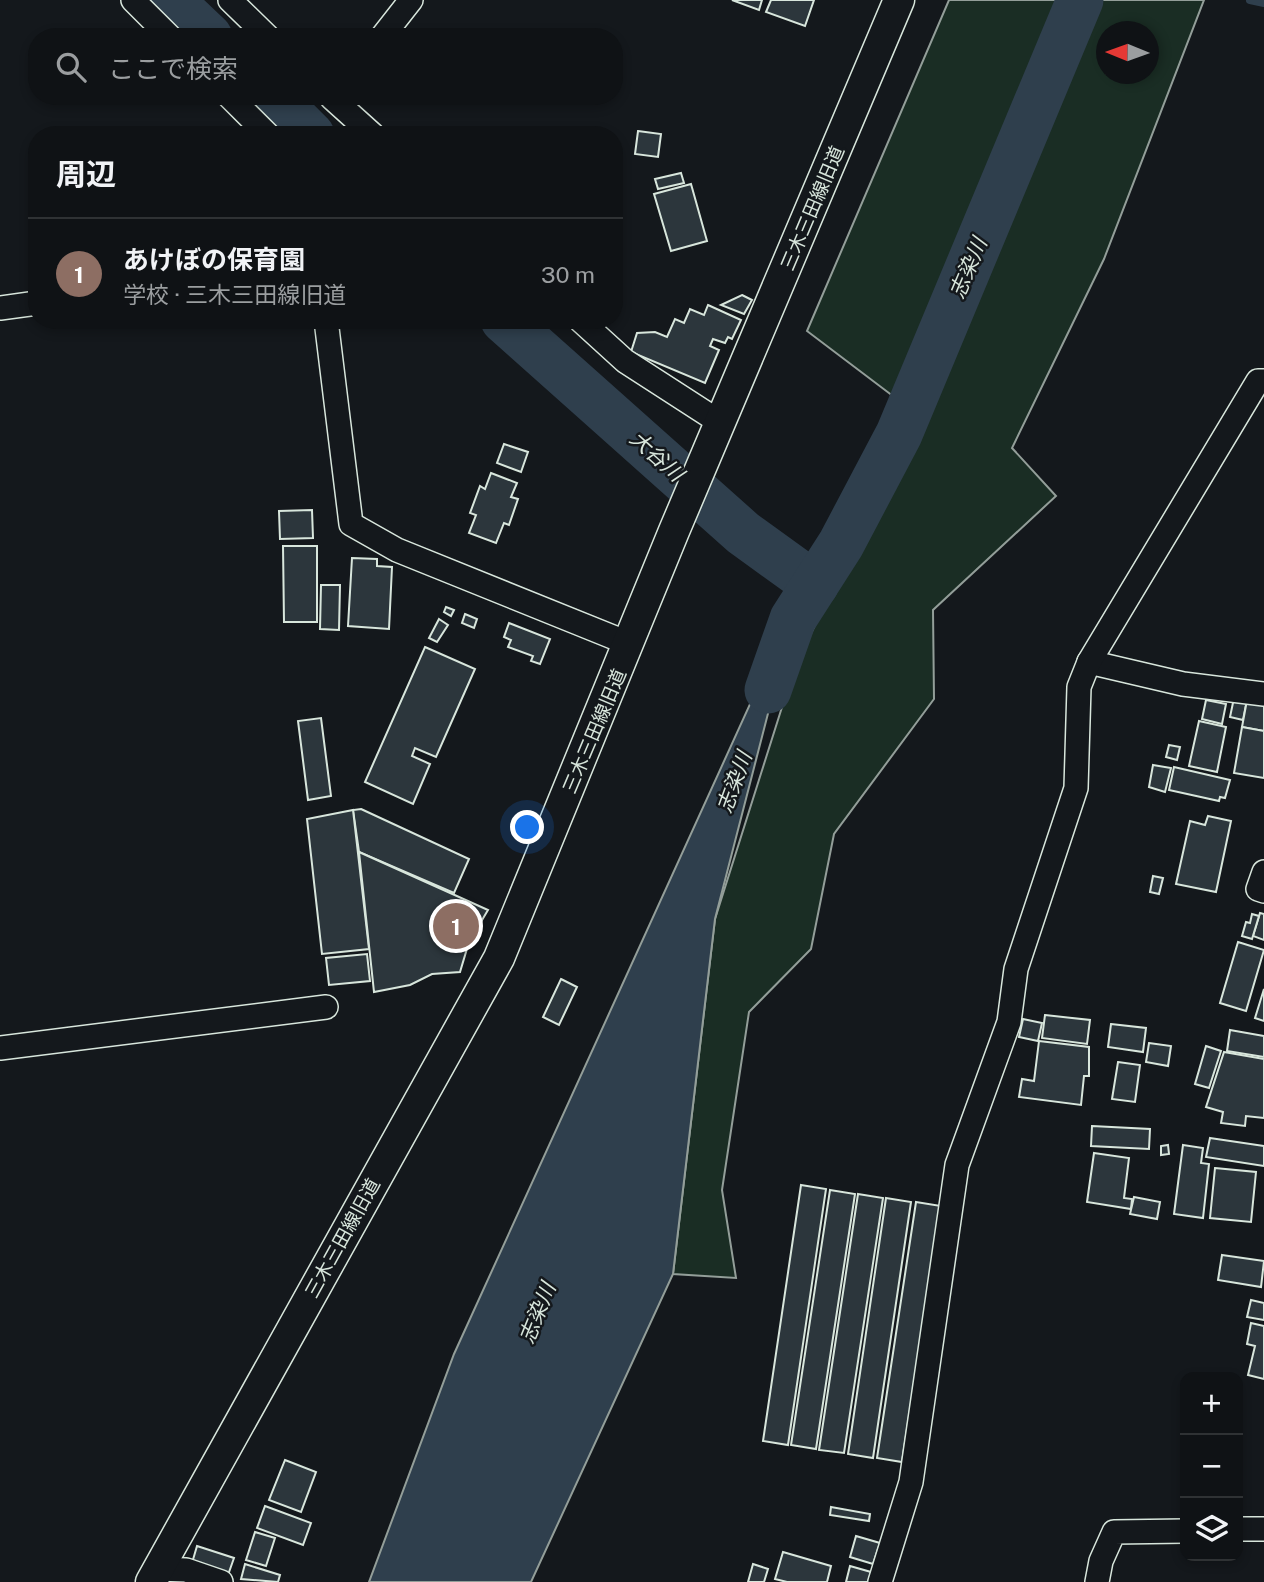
<!DOCTYPE html>
<html lang="ja">
<meta charset="utf-8">
<style>
:root{--surface:#0f1215;--page:#181b1e;--text:#f1f3f6;--muted:#9b9ea0;--line:#2f3234;--accent:#1a73e8}
body{margin:0;font-family:"Public Sans","Noto Sans JP",sans-serif;background:var(--page);color:var(--text)}
.controls{position:absolute;right:21px;bottom:21px;display:grid;overflow:hidden;border-radius:14px;box-shadow:0 4px 10px #0003}
.controls button{width:63px;height:63px;display:grid;place-items:center;padding:0;border:0;border-bottom:2px solid var(--line);background:var(--surface);color:var(--text);font:35px sans-serif}
.compass{position:absolute;left:1096px;top:21px;width:63px;height:63px;border-radius:50%;background:var(--surface);box-shadow:0 4px 10px #0003;rotate:271deg}
.you{position:absolute;left:528px;top:828px;width:24px;height:24px;margin:-18px;border:5px solid #fff;border-radius:50%;background:#1a73e8;box-shadow:0 0 0 10px #1a73e833}
.badge{display:grid;place-items:center;width:46px;height:46px;border-radius:50%;background:var(--accent);color:#fff;font-size:23px;font-weight:700}
.pin{position:absolute;translate:-50% -50%;border:4px solid #fff;box-shadow:0 2px 7px #0006}
.list{margin:0;padding:0;list-style:none}
h2{display:flex;justify-content:space-between;align-items:center;height:91px;margin:0;padding:0 28px;font-size:30px}
h2 small{font-size:23px;font-weight:400;color:var(--muted)}
.list li{display:grid;grid-template-columns:46px 1fr auto;gap:21px;align-items:center;box-sizing:border-box;height:112px;padding:0 28px;border-top:2px solid var(--line)}
.list b{display:block;font-size:26px;white-space:nowrap}
.list p{margin:0;font-size:23px;white-space:nowrap;color:var(--muted)}
.list em{font-size:23px;font-style:normal;color:var(--muted)}
.icon{flex:none;width:38px;height:38px;fill:none;stroke:currentColor;stroke-width:2;stroke-linecap:round;stroke-linejoin:round}
.map{position:relative;flex:none;width:1264px;height:1582px;overflow:hidden}
.search{position:absolute;background:var(--surface);box-shadow:0 4px 10px #0003;left:28px;top:28px;width:595px;height:77px;display:flex;align-items:center;gap:18px;box-sizing:border-box;padding:0 24px;border-radius:28px;color:var(--muted);font-size:26px}
.panel{position:absolute;background:var(--surface);box-shadow:0 4px 10px #0003;left:28px;top:126px;width:595px;height:203px;border-radius:28px}
.map>svg:first-child{display:block}
.green{fill:#1a2d24;stroke:#939e99;stroke-width:2;fill-rule:evenodd}
.water{fill:#2f3f4d;stroke:#939e99;stroke-width:2}
.lines{fill:none;stroke-linecap:round;stroke-linejoin:round}
.stream{stroke:#2f3f4d;stroke-width:8}
.river{stroke:#2f3f4d;stroke-width:47}
.building{fill:#2c363c;stroke:#d8e6dc;stroke-width:2}
.minor-casing{stroke:#d8e6dc;stroke-width:26}
.tertiary-casing{stroke:#d8e6dc;stroke-width:33}
.minor{stroke:#14181c;stroke-width:23}
.tertiary{stroke:#14181c;stroke-width:30}
.labels{text-anchor:middle;dominant-baseline:central;stroke-width:5;stroke-linejoin:round;paint-order:stroke}
.street-label{font-size:19px;fill:#d8e6dc;stroke:#14181c}
.water-label{font-size:21px;font-style:italic;fill:#d8e6dc;stroke:#14181c}
</style>
<div class="map">
<svg width="1264" height="1582" viewBox="0 0 1264 1582">
<rect width="100%" height="100%" fill="#14181c"/>
<path class="green" d="M949 0H1204L1104 259 1012 448 1056 496 933 610 934 699 834 834 811 949 749 1012 722 1190 736 1278 673 1274 715 919 795 666 918 415 807 331ZM1106 32H1148V74H1106Z"/>
<path class="water" d="M797 601 715 919 673 1274 531 1582H369L454 1354Z"/>
<g class="lines">
<path class="stream" d="M1250 0 1264 3"/>
<g class="river">
<path d="M170 0 209 37"/>
<path d="M272 96 311 135"/>
<path d="M504 320 743 533 815 585"/>
<path d="M768 690 793 619 841 544 899 434 1080 0"/>
</g>
</g>
<g class="building">
<path d="M732 0H762L759 10Z"/>
<path d="M771 0H814L805 26 766 12Z"/>
<path d="M638 131 661 134 658 157 635 154Z"/>
<path d="M681 173 684 183 658 189 655 179Z"/>
<path d="M691 184 707 241 671 251 654 194Z"/>
<path d="M742 295 752 300 744 314 721 305Z"/>
<path d="M708 305 741 320 732 339 728 337 725 343 713 339 710 346 719 350 705 383 631 352 637 333 655 332 667 337 675 319 684 323 690 309 704 315Z"/>
<path d="M504 444 528 452 521 472 497 463Z"/>
<path d="M491 473 517 483 511 497 518 499 509 525 504 523 496 543 469 533 476 515 470 513 480 486 485 489Z"/>
<path d="M312 510 313 538 280 539 279 511Z"/>
<path d="M283 546H317V622H284Z"/>
<path d="M352 558 377 559V566L392 567 389 629 348 626Z"/>
<path d="M321 585H340L339 630 320 629Z"/>
<path d="M446 607 454 610 451 616 444 612Z"/>
<path d="M465 614 477 619 474 628 462 623Z"/>
<path d="M439 619 448 625 437 642 429 638Z"/>
<path d="M509 623 550 639 540 664 531 661 533 656 508 647 511 640 504 637Z"/>
<path d="M425 647 475 669 436 757 415 748 412 756 430 764 413 804 365 782Z"/>
<path d="M1234 698 1247 700 1243 720 1230 717Z"/>
<path d="M1206 700 1226 704 1222 724 1202 719Z"/>
<path d="M1247 700 1264 704V731L1242 727Z"/>
<path d="M321 718 331 796 308 800 298 721Z"/>
<path d="M1199 721 1226 727 1217 772 1189 766Z"/>
<path d="M1242 727 1264 731V778L1234 773Z"/>
<path d="M1169 745 1180 747 1177 760 1166 757Z"/>
<path d="M1153 765 1171 768 1165 792 1149 787Z"/>
<path d="M1174 767 1230 780 1225 798 1220 797 1219 801 1169 790Z"/>
<path d="M361 809 469 859 454 893 359 852 353 810Z"/>
<path d="M353 810 369 949 322 954 307 819Z"/>
<path d="M1208 816 1231 821 1216 892 1176 884 1190 821 1205 825Z"/>
<path d="M359 852 488 910 469 942 460 972 432 974 410 985 374 992Z"/>
<path d="M1153 876 1163 878 1159 894 1150 892Z"/>
<path d="M1260 913 1264 914V940L1253 936Z"/>
<path d="M1252 914 1259 916 1252 939 1242 936 1246 922 1250 923Z"/>
<path d="M1238 942 1264 950 1246 1011 1220 1003Z"/>
<path d="M367 954 370 981 329 985 326 958Z"/>
<path d="M561 979 577 987 559 1025 543 1017Z"/>
<path d="M1264 989V1021L1255 1018Z"/>
<path d="M1045 1015 1090 1020 1087 1044 1042 1038Z"/>
<path d="M1023 1019 1042 1023 1038 1041 1019 1037Z"/>
<path d="M1111 1024 1146 1028 1143 1052 1108 1047Z"/>
<path d="M1230 1030 1264 1036V1057L1227 1051Z"/>
<path d="M1039 1041 1089 1047V1076H1084L1081 1105 1019 1097 1022 1079 1034 1081Z"/>
<path d="M1149 1043 1171 1046 1168 1066 1146 1062Z"/>
<path d="M1206 1046 1221 1051 1209 1088 1195 1084Z"/>
<path d="M1224 1052 1264 1059V1118L1246 1116 1245 1126 1221 1123 1223 1112 1206 1107Z"/>
<path d="M1118 1062 1140 1065 1135 1102 1112 1099Z"/>
<path d="M1092 1126 1150 1129 1149 1149 1091 1146Z"/>
<path d="M1210 1138 1264 1146V1166L1206 1157Z"/>
<path d="M1168 1145 1169 1154 1161 1155V1146Z"/>
<path d="M1183 1145 1203 1148 1201 1163 1209 1164 1203 1218 1174 1214Z"/>
<path d="M1094 1153 1129 1158 1124 1198 1132 1199 1131 1209 1087 1202Z"/>
<path d="M1215 1168 1256 1172 1251 1222 1210 1218Z"/>
<path d="M801 1185 826 1189 788 1445 763 1441Z"/>
<path d="M830 1190 855 1194 816 1449 791 1445Z"/>
<path d="M858 1194 883 1198 844 1453 819 1450Z"/>
<path d="M1134 1197 1160 1202 1157 1219 1130 1214Z"/>
<path d="M886 1198 911 1202 873 1458 848 1454Z"/>
<path d="M916 1202 941 1206 902 1462 877 1458Z"/>
<path d="M1222 1255 1264 1261 1261 1287 1218 1280Z"/>
<path d="M1251 1300 1264 1303V1320L1247 1317Z"/>
<path d="M1251 1323 1264 1326V1379L1248 1375 1255 1346 1247 1344Z"/>
<path d="M285 1460 316 1472 301 1512 269 1500Z"/>
<path d="M265 1506 311 1523 303 1545 257 1528Z"/>
<path d="M831 1507 870 1514 869 1521 830 1515Z"/>
<path d="M255 1532 275 1538 266 1566 246 1560Z"/>
<path d="M856 1536 880 1543 873 1564 850 1557Z"/>
<path d="M197 1546 234 1558 228 1575 192 1563Z"/>
<path d="M783 1552 831 1566 827 1582H787L775 1579Z"/>
<path d="M245 1564 280 1575 278 1582 241 1579Z"/>
<path d="M753 1564 768 1569 764 1582H748Z"/>
<path d="M850 1566 871 1572 868 1582H846Z"/>
</g>
<g class="lines">
<defs>
<g id="minor">
<path d="M133 0 170 37"/>
<path d="M230 0 268 37"/>
<path d="M382 37 411 0"/>
<path d="M229 96 268 135"/>
<path d="M332 98 373 135"/>
<path d="M0 308 37 303"/>
<path d="M326 320 351 524 397 550 630 644"/>
<path d="M580 320 625 361 721 423"/>
<path d="M1089 662 1183 684 1264 694"/>
<path d="M1264 872 1258 889 1264 891"/>
<path d="M0 1048 326 1007"/>
<path d="M1238 1529H1264"/>
<path d="M156 1569 186 1570 221 1582"/>
<path d="M880 1582 911 1482 957 1165 1009 1022 1016 969 1076 788 1079 687 1089 662 1258 381H1264"/>
<path d="M1097 1582 1101 1561 1114 1532 1185 1531"/>
</g>
<path id="tertiary" d="M151 1582 499 958 674 531 899 0"/>
</defs>
<use href="#minor" class="minor-casing"/>
<use href="#tertiary" class="tertiary-casing"/>
<use href="#minor" class="minor"/>
<use href="#tertiary" class="tertiary"/>
</g>
<g class="labels">
<g class="street-label">
<text transform="translate(812 208) rotate(-67)">三木三田線旧道</text>
<text transform="translate(594 731) rotate(-67)">三木三田線旧道</text>
<text transform="translate(342 1238) rotate(-61)">三木三田線旧道</text>
</g>
<g class="water-label">
<text transform="translate(968 268) rotate(-67)">志染川</text>
<text transform="translate(657 456) rotate(42)">大谷川</text>
<text transform="translate(734 782) rotate(-70)">志染川</text>
<text transform="translate(537 1313) rotate(-68)">志染川</text>
</g>
</g>
</svg>
<div class="controls">
<button>+</button>
<button>−</button>
<button><svg class="icon" aria-label="layers" viewBox="0 0 24 24"><path d="M12 4l9 5-9 5-9-5zM3 14l9 5 9-5"/></svg></button>
</div>
<svg class="compass" viewBox="-18 -18 36 36"><path d="M0-13l5 13h-10z" fill="#e53935"/><path d="M0 13l5-13h-10z" fill="#9b9ea0"/></svg>
<div class="you"></div>
<div class="pin badge" style="left:456px;top:926px;background:#8d6e63">1</div>
<div class="search"><svg class="icon" aria-label="search" viewBox="0 0 24 24"><circle cx="10" cy="10" r="6"/><path d="M15 15l6 6"/></svg>ここで検索</div>
<section class="panel">
<h2>周辺<small></small></h2>
<ul class="list">
<li><span class="badge" style="background:#8d6e63">1</span><div><b>あけぼの保育園</b><p>学校 · 三木三田線旧道</p></div><em>30 m</em></li>
</ul>
</section>
</div>
